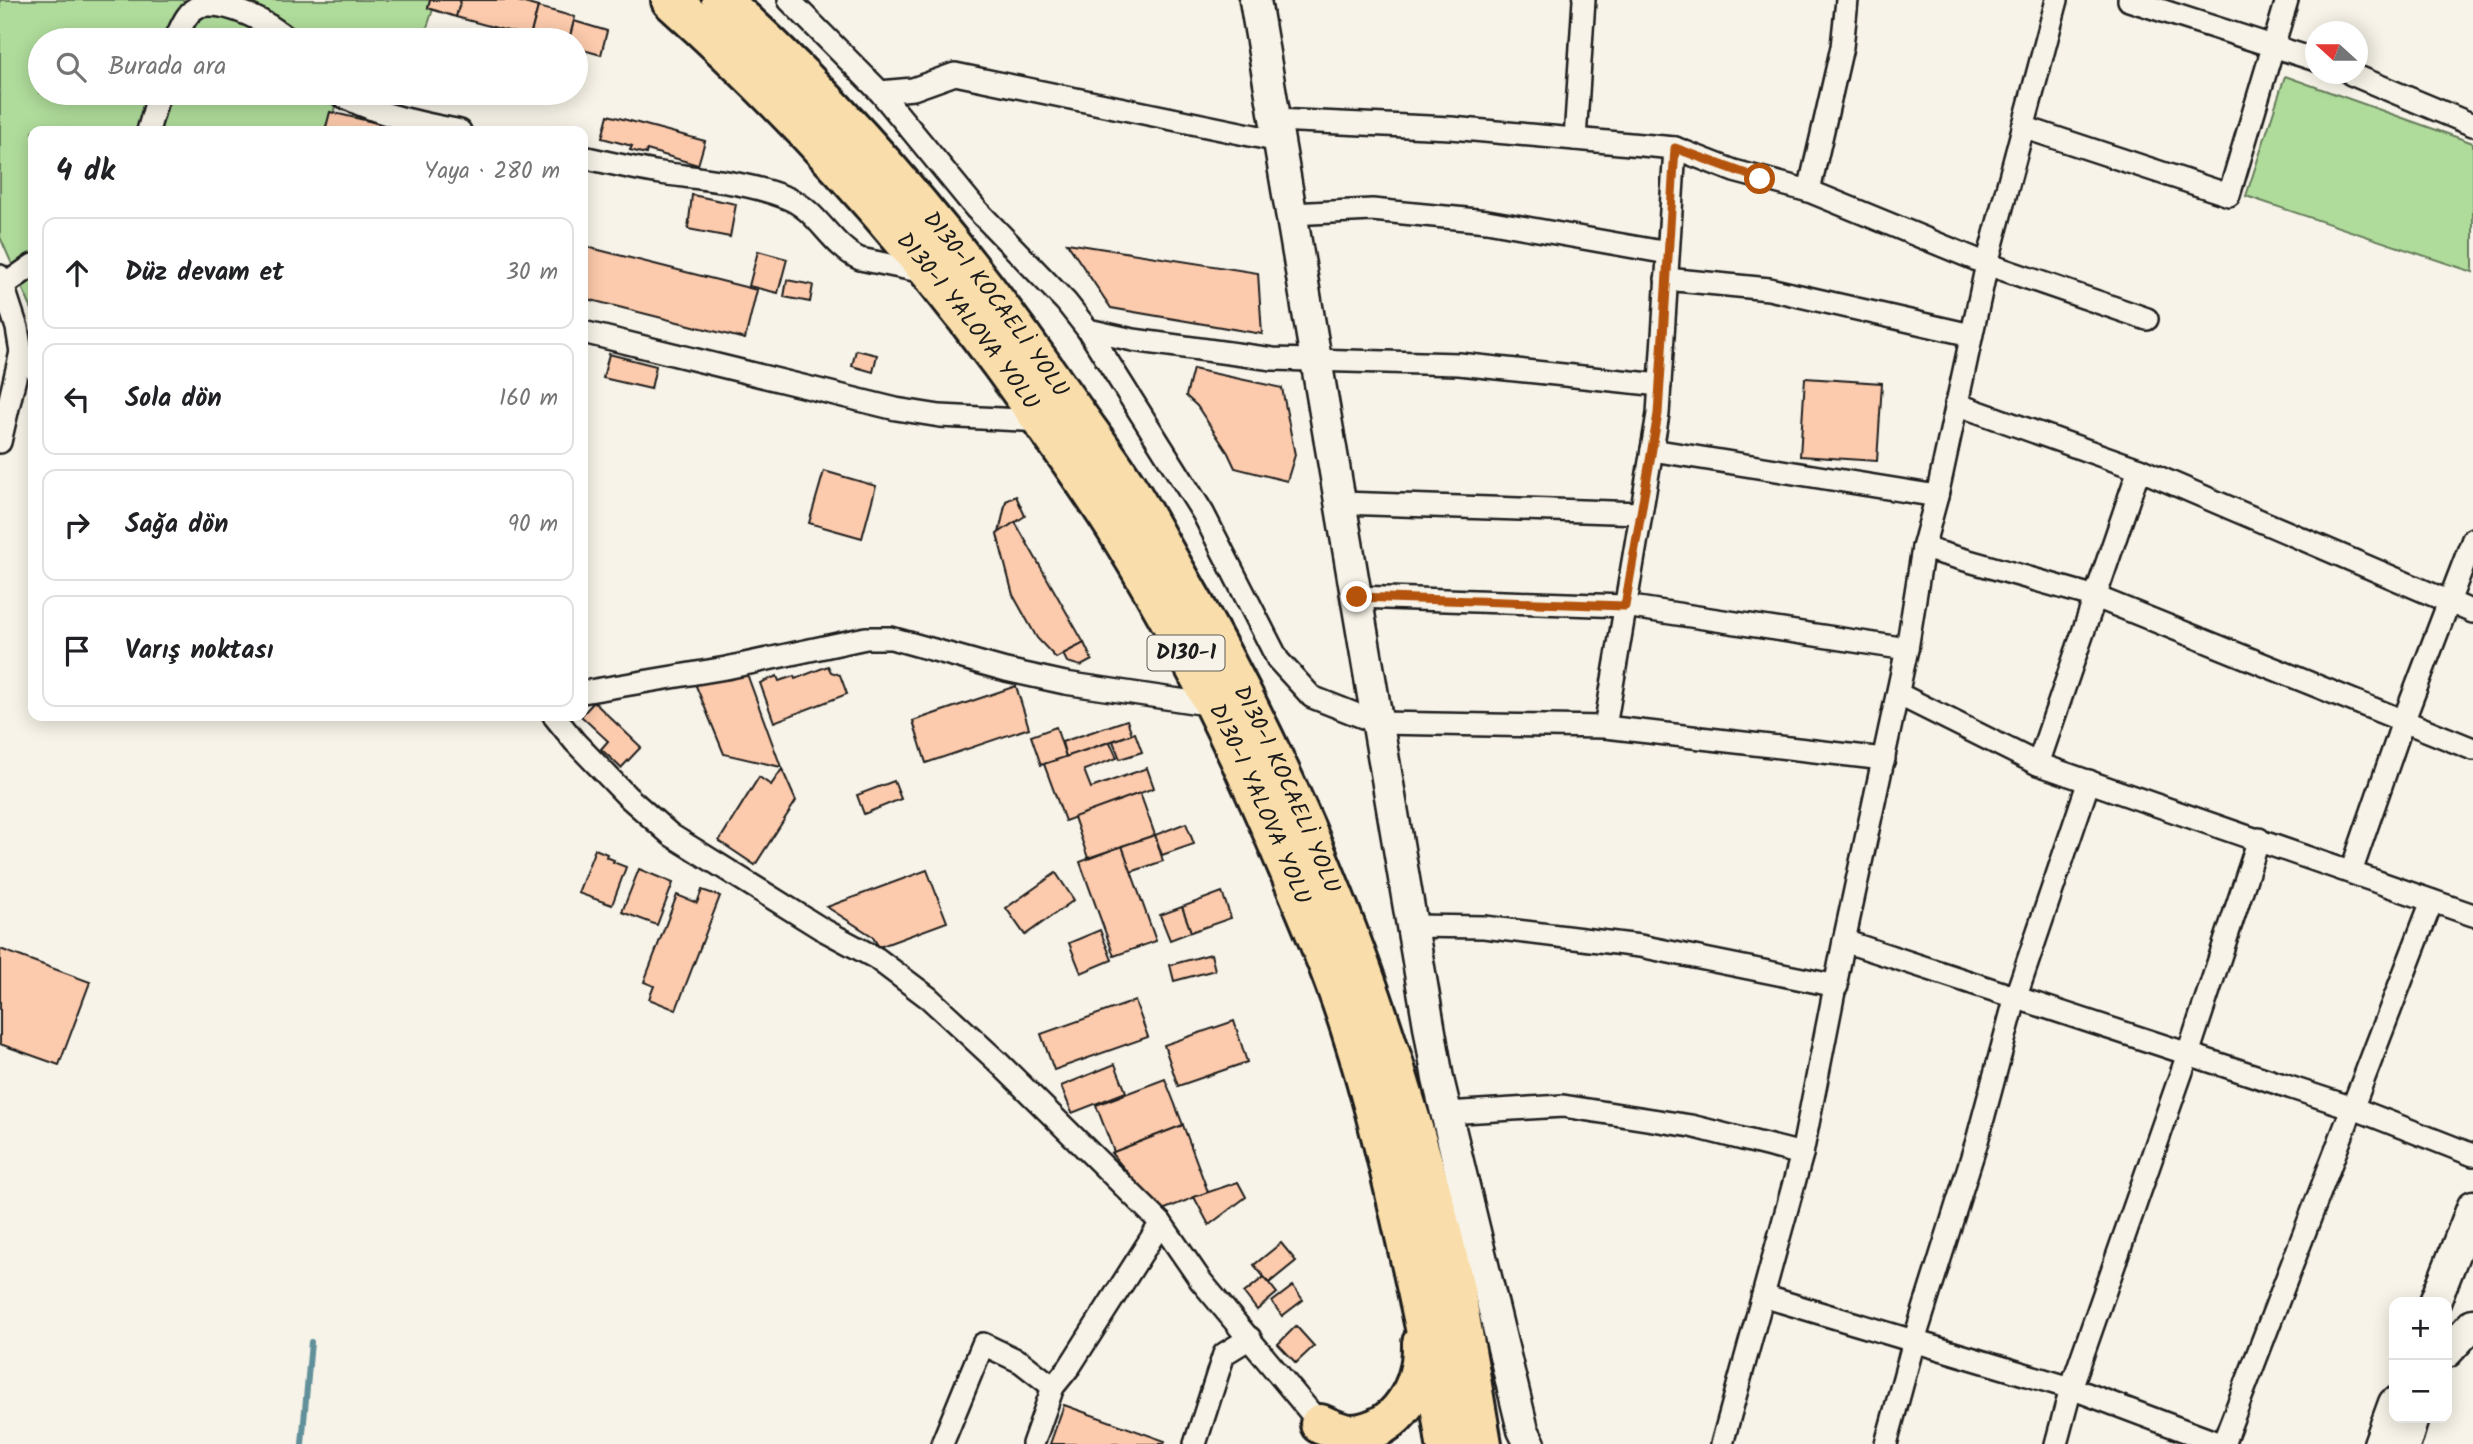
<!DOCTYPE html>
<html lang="tr">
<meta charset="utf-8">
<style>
:root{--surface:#fff;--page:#f6f6f6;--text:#202124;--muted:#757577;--line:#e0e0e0}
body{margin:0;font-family:Kalam,sans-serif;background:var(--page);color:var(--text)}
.controls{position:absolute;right:21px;bottom:21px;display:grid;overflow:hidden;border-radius:14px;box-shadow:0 4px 18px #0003}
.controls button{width:63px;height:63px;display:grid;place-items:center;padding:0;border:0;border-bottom:2px solid var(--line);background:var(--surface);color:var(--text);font:35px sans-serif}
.compass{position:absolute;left:2305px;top:21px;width:63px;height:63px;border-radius:50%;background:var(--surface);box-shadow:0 4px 18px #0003;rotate:291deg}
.stop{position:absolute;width:21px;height:21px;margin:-16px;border:5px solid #b45309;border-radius:50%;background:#fff}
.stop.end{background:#b45309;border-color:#fff;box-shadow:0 2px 7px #0008}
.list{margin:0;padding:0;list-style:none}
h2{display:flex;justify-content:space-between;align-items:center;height:91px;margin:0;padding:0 28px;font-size:30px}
h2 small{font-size:23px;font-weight:400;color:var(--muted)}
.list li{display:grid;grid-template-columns:46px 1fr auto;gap:21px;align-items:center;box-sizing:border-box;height:112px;margin:0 14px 14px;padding:0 14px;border:2px solid var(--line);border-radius:14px}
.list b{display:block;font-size:26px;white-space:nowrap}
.list em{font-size:23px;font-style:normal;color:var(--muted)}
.icon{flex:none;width:38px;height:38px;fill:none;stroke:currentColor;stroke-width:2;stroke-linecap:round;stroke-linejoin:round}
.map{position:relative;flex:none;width:2473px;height:1444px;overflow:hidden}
.search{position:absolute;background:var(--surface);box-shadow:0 4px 18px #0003;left:28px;top:28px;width:560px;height:77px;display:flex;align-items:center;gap:18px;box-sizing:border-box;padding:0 24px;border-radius:38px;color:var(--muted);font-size:26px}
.panel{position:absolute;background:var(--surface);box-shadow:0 4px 18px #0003;left:28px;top:126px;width:560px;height:595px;border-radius:14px}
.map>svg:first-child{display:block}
.green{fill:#afdc9b;stroke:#667c5c;stroke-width:2}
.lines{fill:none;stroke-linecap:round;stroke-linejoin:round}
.stream{stroke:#62909a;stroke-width:6}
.building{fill:#fccaac;stroke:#1c1c1c;stroke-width:2}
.street-casing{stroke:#1c1c1c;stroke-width:26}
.secondary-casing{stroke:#1c1c1c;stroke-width:35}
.highway-casing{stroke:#1c1c1c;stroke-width:44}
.street{stroke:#f7f3e8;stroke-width:21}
.secondary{stroke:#f7f3e8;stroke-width:30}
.highway{stroke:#f9deab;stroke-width:38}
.route{stroke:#b45309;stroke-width:9}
.labels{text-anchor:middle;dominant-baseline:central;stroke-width:5;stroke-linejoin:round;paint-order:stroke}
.shield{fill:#f7f3e8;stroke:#5e5c59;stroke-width:2}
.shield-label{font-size:21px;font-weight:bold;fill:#1c1c1c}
.street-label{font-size:23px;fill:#1c1c1c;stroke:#f7f3e8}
</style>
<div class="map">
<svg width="2473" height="1444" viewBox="0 0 2473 1444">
<rect width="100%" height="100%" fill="#f7f3e8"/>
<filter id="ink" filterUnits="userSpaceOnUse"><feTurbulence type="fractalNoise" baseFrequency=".0143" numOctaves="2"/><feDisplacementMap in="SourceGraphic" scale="14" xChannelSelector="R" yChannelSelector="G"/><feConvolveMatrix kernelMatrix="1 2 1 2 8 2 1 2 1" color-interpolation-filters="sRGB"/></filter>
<g filter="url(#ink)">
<g class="green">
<path d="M0 0H436L423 40H40V93H344L323 131H33V312L0 237Z"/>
<path d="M2285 76 2473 143V272L2246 196Z"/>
</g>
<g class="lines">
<path class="stream" d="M302 1444 311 1342"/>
</g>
<g class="building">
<path d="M430 0H461L456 17 428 8Z"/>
<path d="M461 0H514L538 7 530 37 456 17Z"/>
<path d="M538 7 575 17 569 40H540L530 37Z"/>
<path d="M574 21 607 31 601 55 576 48V40H569Z"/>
<path d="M330 112 412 131H325Z"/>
<path d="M608 115 705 141 698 165 647 150 646 154 630 150 632 146 602 138Z"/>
<path d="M692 195 736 204 730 237 688 229Z"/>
<path d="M1067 243 1258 273 1262 334 1111 308Z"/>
<path d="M583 246 757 290 745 339 583 298Z"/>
<path d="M758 251 787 259 778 293 749 286Z"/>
<path d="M787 280 813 285 810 302 784 297Z"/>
<path d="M856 350 877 355 873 372 852 366Z"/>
<path d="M609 354 656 366 651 389 603 378Z"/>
<path d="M1193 369 1282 388 1295 455 1287 481 1235 468 1228 453 1197 406 1186 396Z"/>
<path d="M1805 378 1882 383 1877 461 1800 456Z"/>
<path d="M824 471 876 486 862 538 809 523Z"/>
<path d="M1016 496 1025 516 999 533 1006 501Z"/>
<path d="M1015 522 1084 643 1056 658 1037 638 1013 595 997 534Z"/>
<path d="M1084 643 1092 660 1081 666 1067 662 1063 654Z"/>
<path d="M828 666 831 672 840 675 847 694 774 722 760 683 777 676 779 681 794 676 795 679Z"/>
<path d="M747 674 781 767 724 754 694 681Z"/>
<path d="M1016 686 1029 728 926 763 913 721Z"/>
<path d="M594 702 641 747 621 768 601 749 608 741 581 716Z"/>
<path d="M1127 720 1132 734 1066 757 1062 742Z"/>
<path d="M1056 727 1066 757 1041 765 1031 736Z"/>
<path d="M1135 733 1142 752 1120 759 1113 741Z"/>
<path d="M1110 742 1117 758 1084 770 1091 788 1147 768 1154 788 1065 821 1044 764Z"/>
<path d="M782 769 796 801 755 865 719 841 759 777 771 785Z"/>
<path d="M894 781 901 799 864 814 857 795Z"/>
<path d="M1140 793 1155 835 1088 858 1074 817Z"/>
<path d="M1186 823 1194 844 1162 855 1155 835Z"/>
<path d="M1155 835 1163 861 1131 872 1122 846Z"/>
<path d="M1122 846 1156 941 1114 956 1080 862Z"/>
<path d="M595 849 607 854 606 857 614 860 613 862 626 867 612 905 578 893Z"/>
<path d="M639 869 673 883 657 925 622 912Z"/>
<path d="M927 870 947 922 879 947 872 936 827 907Z"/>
<path d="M1056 873 1074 900 1025 935 1006 908Z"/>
<path d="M702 890 720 896 676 1010 649 999 654 986 644 982 677 895 697 903Z"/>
<path d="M1222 892 1231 918 1191 932 1182 907Z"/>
<path d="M1182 907 1191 932 1170 940 1160 915Z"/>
<path d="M1100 930 1112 960 1081 973 1069 943Z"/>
<path d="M0 949 90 982 59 1065 0 1044Z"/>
<path d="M1211 954 1215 970 1174 981 1170 965Z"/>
<path d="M1135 1001 1148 1037 1054 1070 1041 1034Z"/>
<path d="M1234 1021 1247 1062 1178 1086 1164 1045Z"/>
<path d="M1115 1064 1126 1092 1072 1113 1061 1086Z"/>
<path d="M1165 1079 1183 1125 1114 1152 1096 1105Z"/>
<path d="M1183 1125 1208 1192 1160 1211 1111 1153Z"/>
<path d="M1238 1182 1246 1197 1209 1225 1194 1197Z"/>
<path d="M1281 1243 1296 1261 1269 1283 1254 1265Z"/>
<path d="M1264 1277 1277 1293 1257 1310 1244 1293Z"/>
<path d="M1293 1286 1303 1300 1282 1316 1272 1302Z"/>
<path d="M1296 1326 1314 1346 1296 1363 1278 1344Z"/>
<path d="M1064 1405 1165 1441 1164 1444H1050Z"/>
</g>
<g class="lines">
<defs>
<g id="street">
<path d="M789 0 880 92 976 209 1066 302 1088 330 1133 340 1273 359 1459 364 1660 385"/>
<path d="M2129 0 2316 60"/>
<path d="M175 40C181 28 186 11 200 6 227 0 270 23 289 40"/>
<path d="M2351 74 2473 125"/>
<path d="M880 92 913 89 955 74 1279 141"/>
<path d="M337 93C375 115 418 122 460 131"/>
<path d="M1275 120 1451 128 1675 148 1734 171 1809 191 1987 264 2147 319"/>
<path d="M2023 127 2229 195 2287 0"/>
<path d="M148 131 159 93"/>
<path d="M1575 139 1584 0"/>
<path d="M583 157C609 163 635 169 661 173 703 179 748 182 787 198 818 210 831 246 860 259L929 273"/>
<path d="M1809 191 1842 47 1847 0"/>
<path d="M1291 214 1372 210 1487 221 1668 253"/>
<path d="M0 276 17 328 21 352 33 368"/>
<path d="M1666 279 1769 289 1971 335"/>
<path d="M3 286 33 265"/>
<path d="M1088 330 1203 513 1278 660 1312 697 1378 723 1605 727 1884 759"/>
<path d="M583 332 896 409 940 416 1042 421"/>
<path d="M1956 404 2139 469 2473 612"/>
<path d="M0 442 21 352"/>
<path d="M1652 450 1937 496"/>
<path d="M1341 503 1641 513"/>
<path d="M1923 548 2096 597 2473 749"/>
<path d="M1357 597 1625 606 1907 649"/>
<path d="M583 692 726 668 866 638H891L1006 670 1065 683 1213 705"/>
<path d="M1898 694 2038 764 2473 915"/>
<path d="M554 716 575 742 627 796 671 835 822 929 876 958 929 998 998 1062 1161 1223 1201 1281 1326 1431"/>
<path d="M1605 727 1658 414 1675 148"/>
<path d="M2038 764 2139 469"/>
<path d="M2351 872 2403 722 2473 539"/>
<path d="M1413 926 1484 927 1640 946 1837 986"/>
<path d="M1844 941 2353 1108 2473 1155"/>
<path d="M1446 1113 1563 1106 1691 1126 1802 1154"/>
<path d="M1763 1296 2071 1388 2220 1444"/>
<path d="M942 1444 983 1344 1021 1362 1053 1387"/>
<path d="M1033 1444 1053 1387 1070 1366 1161 1223"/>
<path d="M1195 1444 1224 1354 1250 1338"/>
<path d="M1722 1444 1802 1154 1844 941 1907 649 1923 548 1937 496 1987 264 2057 0"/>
<path d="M1886 1444 1914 1341 1977 1141 2016 996 2089 781"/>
<path d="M2056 1444 2071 1388 2188 1054 2259 839"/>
<path d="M2223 1444 2432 901"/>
</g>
<g id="secondary">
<path d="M1255 0 1438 1079 1523 1430 1530 1444"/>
<path d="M2435 1302 2473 1206"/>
<path d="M2447 1352 2473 1324"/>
<path d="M2379 1444 2394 1403"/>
<path d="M2405 1444 2413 1418"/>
</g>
<g id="highway">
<path id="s1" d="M671 0C807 122 927 258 1033 408 1064 451 1095 494 1123 540 1183 637 1234 741 1279 847 1304 906 1330 965 1350 1027 1374 1101 1392 1178 1409 1254 1423 1317 1437 1380 1446 1444"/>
<path id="s2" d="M721 0C845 110 955 241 1050 377 1075 414 1103 449 1127 487 1145 515 1160 545 1177 574 1277 747 1354 925 1410 1118 1425 1168 1440 1219 1451 1271 1463 1328 1472 1386 1482 1444"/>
<path d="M1320 1424C1330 1428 1341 1434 1352 1434 1399 1431 1423 1386 1422 1343"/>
</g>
</defs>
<use href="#street" class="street-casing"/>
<use href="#secondary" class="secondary-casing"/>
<use href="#highway" class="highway-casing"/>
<use href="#street" class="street"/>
<use href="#secondary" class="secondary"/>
<use href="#highway" class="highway"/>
</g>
</g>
<g class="lines" filter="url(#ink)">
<path class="route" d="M1357 597 1625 606 1658 414 1675 148 1760 179"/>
</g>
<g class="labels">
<rect class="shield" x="1147.5" y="635.5" width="77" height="35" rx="5"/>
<g class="shield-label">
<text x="1186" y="653">D130-1</text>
</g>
<g class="street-label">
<text stroke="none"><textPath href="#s2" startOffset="411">D130-1 KOCAELİ YOLU</textPath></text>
<text stroke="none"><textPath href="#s1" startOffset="438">D130-1 YALOVA YOLU</textPath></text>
<text stroke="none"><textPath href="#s2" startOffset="978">D130-1 KOCAELİ YOLU</textPath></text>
<text stroke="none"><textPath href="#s1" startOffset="1004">D130-1 YALOVA YOLU</textPath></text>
</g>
</g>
</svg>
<div class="controls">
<button>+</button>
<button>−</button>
</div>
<svg class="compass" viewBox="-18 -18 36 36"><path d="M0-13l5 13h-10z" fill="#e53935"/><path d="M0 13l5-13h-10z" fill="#757577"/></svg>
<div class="stop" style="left:1760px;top:179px"></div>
<div class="stop end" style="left:1357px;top:597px"></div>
<div class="search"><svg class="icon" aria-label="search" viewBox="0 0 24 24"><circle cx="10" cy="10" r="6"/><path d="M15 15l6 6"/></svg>Burada ara</div>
<section class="panel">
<h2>4 dk<small>Yaya · 280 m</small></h2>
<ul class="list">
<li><svg class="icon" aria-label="ahead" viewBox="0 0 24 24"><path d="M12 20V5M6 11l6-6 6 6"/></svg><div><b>Düz devam et</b></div><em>30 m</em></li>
<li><svg class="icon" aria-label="left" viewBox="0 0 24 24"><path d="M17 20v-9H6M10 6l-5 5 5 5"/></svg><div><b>Sola dön</b></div><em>160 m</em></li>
<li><svg class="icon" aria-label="right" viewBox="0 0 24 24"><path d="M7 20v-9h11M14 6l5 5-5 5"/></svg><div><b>Sağa dön</b></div><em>90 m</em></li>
<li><svg class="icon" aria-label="arrive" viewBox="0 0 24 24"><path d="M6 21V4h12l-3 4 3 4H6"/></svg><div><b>Varış noktası</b></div></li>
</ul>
</section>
</div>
